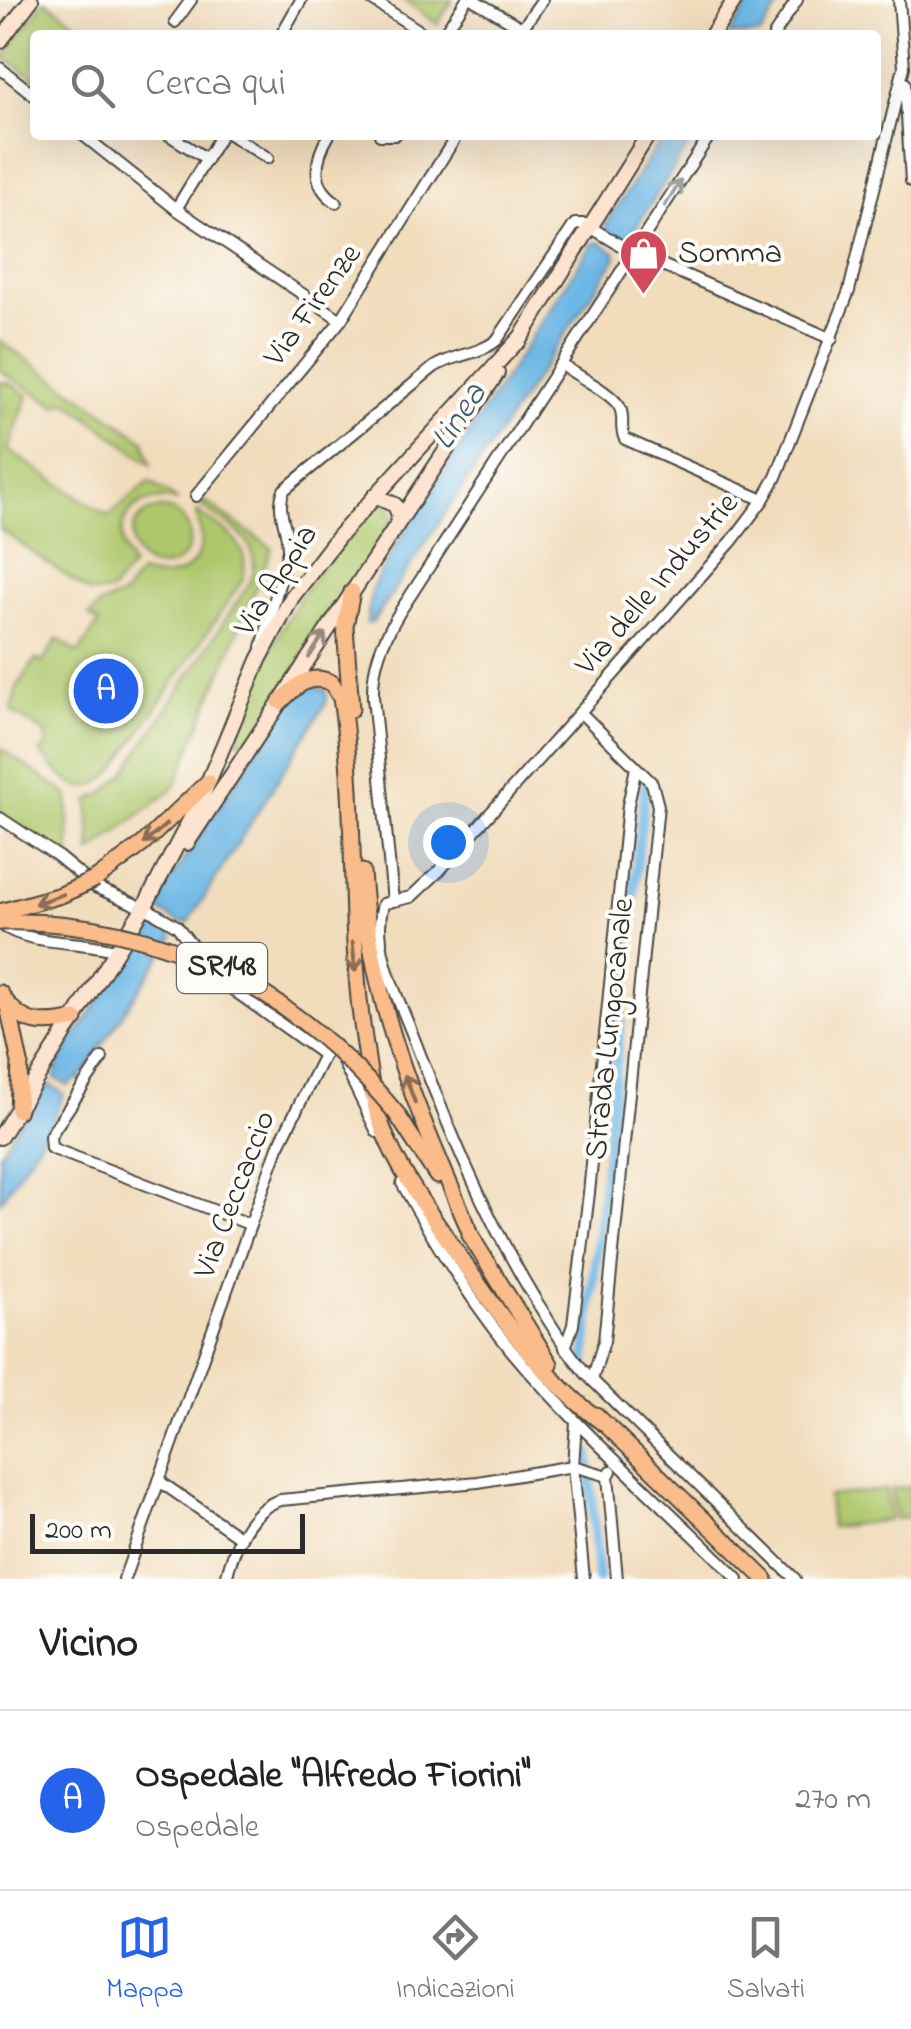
<!DOCTYPE html>
<html lang="it">
<style>
:root{--surface:#fff;--page:#f6f6f6;--text:#222;--muted:#767676;--line:#e0e0e0;--accent:#2563eb}
body{margin:0;font-family:"Indie Flower",sans-serif;background:var(--page);color:var(--text)}
.scale{position:absolute;left:30px;bottom:25px;width:275px;box-sizing:border-box;padding-left:10px;border:5px solid #2b2b2b;border-top:0;font-size:28px;line-height:35px;white-space:nowrap;color:#2b2b2b;-webkit-text-stroke:8px #fdfcf7;paint-order:stroke}
.you{position:absolute;left:448px;top:842px;width:35px;height:35px;margin:-25px;border:8px solid #fff;border-radius:50%;background:#1a73e8;box-shadow:0 0 0 15px #1a73e833}
.badge{display:grid;place-items:center;width:65px;height:65px;border-radius:50%;background:var(--accent);color:#fff;font-size:32px;font-weight:700}
.pin{position:absolute;translate:-50% -50%;border:5px solid #fff;box-shadow:0 2px 10px #0006}
.list{margin:0;padding:0;list-style:none}
h2{display:flex;justify-content:space-between;align-items:center;height:130px;margin:0;padding:0 40px;font-size:42px}
h2 small{font-size:32px;font-weight:400;color:var(--muted)}
.list li{display:grid;grid-template-columns:65px 1fr auto;gap:30px;align-items:center;box-sizing:border-box;height:180px;padding:0 40px;border-top:2px solid var(--line)}
.list b{display:block;font-size:38px;white-space:nowrap}
.list p{margin:0;font-size:32px;white-space:nowrap;color:var(--muted)}
.list em{font-size:32px;font-style:normal;color:var(--muted)}
.icon{flex:none;width:55px;height:55px;fill:none;stroke:currentColor;stroke-width:2;stroke-linecap:round;stroke-linejoin:round}
.map{position:relative;flex:none;width:911px;height:1579px;overflow:hidden}
.search{position:absolute;background:var(--surface);box-shadow:0 10px 40px #0002;left:30px;right:30px;top:30px;height:110px;display:flex;align-items:center;gap:25px;box-sizing:border-box;padding:0 35px;border-radius:10px;color:var(--muted);font-size:38px}
.sheet{height:310px;background:var(--surface)}
nav{display:flex;justify-content:space-around;align-items:center;box-sizing:border-box;height:140px;border-top:2px solid var(--line);background:var(--surface);font-size:28px;color:var(--muted)}
nav a{display:grid;justify-items:center;gap:5px}
nav .on{color:var(--accent)}
.map>svg:first-child{display:block}
.green{fill:#afc76c;stroke:#6d794c;stroke-width:2.5}
.water{fill:#6db7e5;stroke:#4c7188;stroke-width:2.5}
.lines{fill:none;stroke-linecap:round;stroke-linejoin:round}
.canal{stroke:#6db7e5;stroke-width:10}
.street-casing{stroke:#494641;stroke-width:14}
.secondary-casing{stroke:#494641;stroke-width:18}
.primary-casing{stroke:#494641;stroke-width:19}
.street{stroke:#fff;stroke-width:10}
.secondary{stroke:#fde4d0;stroke-width:14}
.primary{stroke:#f9bc8a;stroke-width:15}
.primary-bridge-casing{stroke:#494641;stroke-width:19;stroke-linecap:butt}
.primary-bridge{stroke:#f9bc8a;stroke-width:15}
.oneway{stroke:#a0a0a0}
.oneway2{stroke:#94887e}
.oneway3{stroke:#886c56}
.labels{text-anchor:middle;dominant-baseline:central;stroke-width:8;stroke-linejoin:round;paint-order:stroke}
.shield{fill:#fdfcf7;stroke:#6a6a68;stroke-width:2.5}
.shield-label{font-size:30px;font-weight:bold;fill:#2b2b2b}
.poi-label{font-size:32px;fill:#2b2b2b;stroke:#fdfcf7;text-anchor:start}
.street-label{font-size:32px;fill:#2b2b2b;stroke:#fdfcf7}
.water-label{font-size:35px;font-style:italic;fill:#425c6c;stroke:#fdfcf7}
</style>
<div class="map">
<svg width="911" height="1579" viewBox="0 0 911 1579">
<rect width="100%" height="100%" fill="#fdfcf7"/>
<filter id="ink" filterUnits="userSpaceOnUse"><feTurbulence type="fractalNoise" baseFrequency=".01" numOctaves="2"/><feDisplacementMap in="SourceGraphic" scale="20" xChannelSelector="R" yChannelSelector="G"/><feConvolveMatrix kernelMatrix="1 2 1 2 8 2 1 2 1" color-interpolation-filters="sRGB"/></filter>
<filter id="wash" filterUnits="userSpaceOnUse"><feTurbulence type="fractalNoise" baseFrequency=".0048" numOctaves="4" result="noise"/><feDisplacementMap in="SourceGraphic" scale="40" xChannelSelector="R" yChannelSelector="G"/><feGaussianBlur stdDeviation="2.25" result="paint"/><feColorMatrix in="noise" values="0 0 0 0 0 0 0 0 0 0 0 0 0 0 0 0 0 1.4 0 .05"/><feComposite in="paint" operator="in"/></filter>
<g filter="url(#wash)">
<rect width="100%" height="100%" fill="#f1dcbc"/>
<g class="green">
<path d="M45 0 93 35H35V79L4 57Z"/>
<path d="M404 0H453L437 24Z"/>
<path d="M0 341 144 440 151 464 67 401 56 405 0 371Z"/>
<path d="M0 382 11 384 28 395 8 450 108 516 150 481 178 501C132 490 106 527 132 566L111 592 90 593 0 529Z"/>
<path d="M204 501 272 548 174 788 91 852 89 800 104 793 124 774 251 581C264 539 231 528 201 506Z"/>
<path d="M377 503 390 507 394 519 249 743 240 742C233 728 244 712 249 698 281 618 317 565 377 503Z"/>
<circle cx="161" cy="538" r="29"/>
<path d="M197 512C224 531 252 541 243 579L116 768C82 805 68 783 41 753L47 745 46 734 11 711 17 687 36 659 42 663 58 639 77 652 80 651 99 623 89 616 100 605 123 596 140 573C165 581 195 576 201 545 203 533 197 522 197 512Z"/>
<path d="M0 748 68 795 70 859 0 813Z"/>
<path d="M911 1487V1517L895 1519 892 1489Z"/>
<path d="M887 1490 890 1520 831 1527 828 1496Z"/>
</g>
<g class="water">
<path d="M752 0H783L760 35H729Z"/>
<path d="M664 135H695L629 238 622 240 607 232 606 224Z"/>
<path d="M600 242 615 252 616 258 372 623H367L371 591 384 564 592 244Z"/>
<path d="M314 686 326 690 327 701 188 923 178 922 162 912 156 902 283 709 299 690Z"/>
<path d="M155 922 171 932 173 938 79 1080 76 1079 68 1086 55 1078 57 1065 150 923Z"/>
<path d="M50 1085 64 1094 52 1122 0 1202V1153L40 1091Z"/>
</g>
<g class="lines">
<g class="canal">
<path d="M585 1361 645 786"/>
<path d="M588 1452 598 1579"/>
</g>
</g>
</g>
<g filter="url(#ink)">
<g class="lines">
<defs>
<g id="street">
<path d="M372 0 426 35"/>
<path d="M474 0 522 28"/>
<path d="M175 22 191 0"/>
<path d="M281 35 301 0"/>
<path d="M443 35 466 0"/>
<path d="M513 35 526 23 542 0"/>
<path d="M774 35 797 0"/>
<path d="M0 68 35 96"/>
<path d="M905 83 911 181"/>
<path d="M83 135 176 209 341 320"/>
<path d="M169 135 207 159"/>
<path d="M231 135 268 158"/>
<path d="M329 135C315 158 310 185 336 202"/>
<path d="M380 135H395"/>
<path d="M710 135 399 613C383 640 372 664 373 697L393 901 383 904C371 947 398 997 413 1036 448 1127 484 1215 535 1299 553 1327 569 1356 592 1380L795 1579"/>
<path d="M176 209 221 135"/>
<path d="M562 365C576 375 614 394 620 408 625 419 619 429 625 439L763 500"/>
<path d="M196 496 341 320 457 135"/>
<path d="M262 647 288 551C289 529 275 511 284 490L434 367C454 354 479 355 497 340L575 224H585L630 251 832 339"/>
<path d="M580 712 652 783 658 806 604 1341 592 1380"/>
<path d="M0 818 56 855 95 887 153 912 177 926 218 979 324 1055 278 1147 124 1579"/>
<path d="M393 901 411 897 439 871 732 541 763 500 776 477 849 291 904 67 899 0"/>
<path d="M0 924C31 947 81 939 117 951"/>
<path d="M102 1058 50 1136 51 1148 249 1224"/>
<path d="M343 1062 377 1132"/>
<path d="M402 1183C434 1242 469 1298 511 1350 580 1433 663 1503 738 1579"/>
<path d="M565 1348 573 1325 589 1193 628 805 636 768"/>
<path d="M576 1422 573 1466 584 1579"/>
<path d="M611 1471 608 1476 617 1579"/>
<path d="M159 1481 241 1538"/>
<path d="M226 1579C233 1550 248 1510 280 1500L478 1482 573 1466 608 1476"/>
</g>
<g id="secondary">
<path d="M712 35 735 0"/>
<path d="M0 41 31 0"/>
<path d="M518 342 648 135"/>
<path d="M375 496 395 505 399 515 397 524"/>
<path d="M187 843 497 373"/>
<path d="M0 1137 147 902 201 799 259 660 292 597 338 537 522 336"/>
</g>
<g id="primary">
<path d="M280 702C296 686 309 672 332 683L341 698C359 813 346 930 365 1045 369 1072 372 1101 382 1127 401 1178 438 1224 468 1269 507 1326 546 1381 602 1422"/>
<path d="M351 709 345 626 352 592"/>
<path d="M362 872C371 1011 421 1118 475 1243"/>
<path d="M96 879 143 844 208 782"/>
<path d="M0 993C20 1025 40 1027 75 1019"/>
<path d="M8 1006 20 1063 18 1110"/>
<path d="M396 1113 437 1176"/>
<path d="M470 1235 550 1364"/>
<path d="M596 1415 765 1579"/>
</g>
</defs>
<use href="#street" class="street-casing"/>
<use href="#secondary" class="secondary-casing"/>
<use href="#primary" class="primary-casing"/>
<use href="#street" class="street"/>
<use href="#secondary" class="secondary"/>
<use href="#primary" class="primary"/>
<defs>
<g id="primary-bridge">
<path d="M0 912 61 895 96 879"/>
<path d="M0 922C162 918 295 990 396 1113"/>
</g>
</defs>
<use href="#primary-bridge" class="primary-bridge-casing"/>
<use href="#primary-bridge" class="primary-bridge"/>
</g>
<defs><path id="oneway-shaft" d="M-6 0H5M1.5-3L5.5 0L1.5 3" fill="none" stroke-width="1.6" stroke-linecap="round" stroke-linejoin="round" transform="scale(2.5)"/></defs>
<use class="oneway" href="#oneway-shaft" transform="translate(673 193) rotate(-57)"/>
<use class="oneway2" href="#oneway-shaft" transform="translate(317 645) rotate(-57)"/>
<g class="oneway3">
<use href="#oneway-shaft" transform="translate(155 834) rotate(139)"/>
<use href="#oneway-shaft" transform="translate(49 899) rotate(161)"/>
<use href="#oneway-shaft" transform="translate(354 957) rotate(85)"/>
<use href="#oneway-shaft" transform="translate(410 1089) rotate(-110)"/>
</g>
</g>
<defs>
<symbol id="shop-pin" viewBox="-11 -11 22 30"><path d="M0 17L-7.5 6A9.5 9.5 0 1 1 7.5 6Z" fill="#d1495b" stroke="#fdfcf7"/><path d="M-5-2.5h2.3a2.7 3.5 0 0 1 5.4 0H5L5.5 6h-11ZM-1.5-2.5h3a1.5 2.3 0 0 0-3 0Z" fill="#fff"/></symbol>
</defs>
<g fill-rule="evenodd">
<use href="#shop-pin" x="616" y="226" width="55" height="75"/>
</g>
<g class="labels">
<rect class="shield" x="177" y="943" width="90" height="50" rx="8"/>
<g class="shield-label">
<text x="222" y="968">SR148</text>
</g>
<g class="poi-label">
<text x="678" y="254">Somma</text>
</g>
<g class="street-label">
<text transform="translate(314 306) rotate(-54)">Via Firenze</text>
<text transform="translate(277 581) rotate(-57)">Via Appia</text>
<text transform="translate(658 585) rotate(-49)">Via delle Industrie</text>
<text transform="translate(611 1029) rotate(-84)">Strada Lungocanale</text>
<text transform="translate(236 1195) rotate(-69)">Via Ceccaccio</text>
</g>
<g class="water-label">
<text transform="translate(460 417) rotate(-57)">Linea</text>
</g>
</g>
</svg>
<div class="scale">200 m</div>
<div class="you"></div>
<div class="pin badge" style="left:106px;top:691px">A</div>
<div class="search"><svg class="icon" aria-label="search" viewBox="0 0 24 24"><circle cx="10" cy="10" r="6"/><path d="M15 15l6 6"/></svg>Cerca qui</div>
</div>
<section class="sheet">
<h2>Vicino<small></small></h2>
<ul class="list">
<li><span class="badge">A</span><div><b>Ospedale &quot;Alfredo Fiorini&quot;</b><p>Ospedale</p></div><em>270 m</em></li>
</ul>
</section>
<nav>
<a class="on"><svg class="icon" aria-label="map" viewBox="0 0 24 24"><path d="M3 6l6-2 6 2 6-2v14l-6 2-6-2-6 2zM9 4v14M15 6v14"/></svg>Mappa</a>
<a><svg class="icon" aria-label="directions" viewBox="0 0 24 24"><path d="M12 3l9 9-9 9-9-9zM9 14v-3h6M13 9l2 2-2 2"/></svg>Indicazioni</a>
<a><svg class="icon" aria-label="saved" viewBox="0 0 24 24"><path d="M7 4h10v16l-5-4-5 4z"/></svg>Salvati</a>
</nav>
